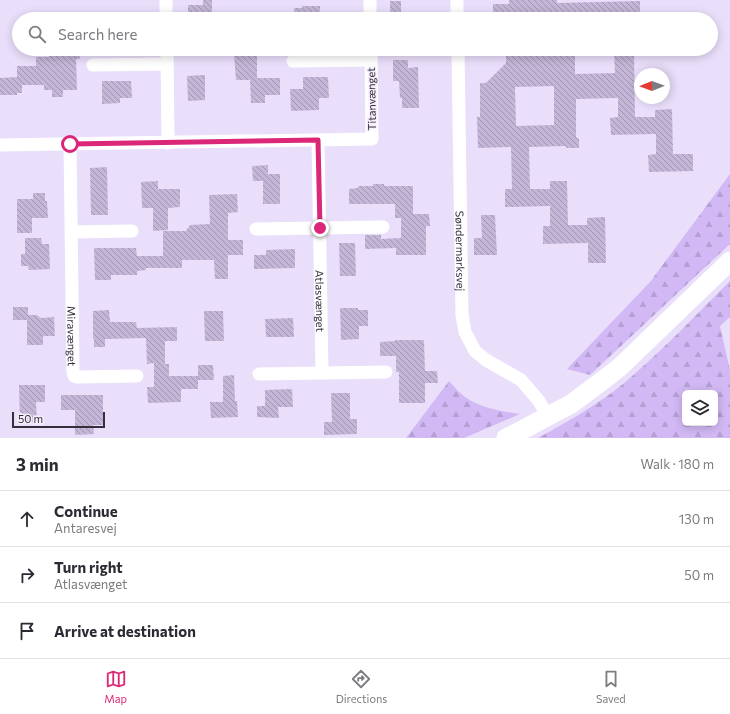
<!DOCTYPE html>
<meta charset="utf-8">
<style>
:root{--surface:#fff;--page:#f2f2f3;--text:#2b2b33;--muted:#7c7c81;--line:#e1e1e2;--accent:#db2777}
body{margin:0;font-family:Commissioner,sans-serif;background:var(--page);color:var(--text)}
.controls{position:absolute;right:12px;bottom:12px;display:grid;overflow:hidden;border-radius:6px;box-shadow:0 2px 10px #0003}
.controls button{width:36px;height:36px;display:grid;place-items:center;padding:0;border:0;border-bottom:1px solid var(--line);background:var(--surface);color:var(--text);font:20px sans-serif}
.compass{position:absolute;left:634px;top:68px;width:36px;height:36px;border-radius:50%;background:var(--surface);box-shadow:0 2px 10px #0003;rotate:269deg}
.scale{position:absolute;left:12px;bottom:10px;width:93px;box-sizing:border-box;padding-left:4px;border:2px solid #342f3c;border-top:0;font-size:11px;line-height:14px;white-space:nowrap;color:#342f3c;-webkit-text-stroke:3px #f5effd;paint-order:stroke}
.stop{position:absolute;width:12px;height:12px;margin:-9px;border:3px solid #db2777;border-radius:50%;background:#fff}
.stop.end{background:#db2777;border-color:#fff;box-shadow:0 1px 4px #0008}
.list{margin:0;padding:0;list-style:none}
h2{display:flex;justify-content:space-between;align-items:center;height:52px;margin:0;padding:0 16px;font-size:17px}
h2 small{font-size:13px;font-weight:400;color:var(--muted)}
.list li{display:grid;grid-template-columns:26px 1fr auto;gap:12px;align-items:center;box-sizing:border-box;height:56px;padding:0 16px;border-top:1px solid var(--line)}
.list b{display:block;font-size:15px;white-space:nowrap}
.list p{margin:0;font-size:13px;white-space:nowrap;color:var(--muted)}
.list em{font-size:13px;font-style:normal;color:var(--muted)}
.icon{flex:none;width:22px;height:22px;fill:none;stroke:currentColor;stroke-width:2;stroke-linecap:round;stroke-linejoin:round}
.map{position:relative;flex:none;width:730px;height:438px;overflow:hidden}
.search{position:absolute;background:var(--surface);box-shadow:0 2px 10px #0003;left:12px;right:12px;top:12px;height:44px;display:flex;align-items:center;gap:10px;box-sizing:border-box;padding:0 14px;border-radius:22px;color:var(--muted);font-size:15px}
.sheet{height:220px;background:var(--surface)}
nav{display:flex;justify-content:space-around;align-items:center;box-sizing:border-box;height:56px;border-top:1px solid var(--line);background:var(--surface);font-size:11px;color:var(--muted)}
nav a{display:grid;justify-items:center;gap:2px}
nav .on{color:var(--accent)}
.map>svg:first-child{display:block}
.forest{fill:url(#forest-firs);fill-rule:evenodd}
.building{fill:url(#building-back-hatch);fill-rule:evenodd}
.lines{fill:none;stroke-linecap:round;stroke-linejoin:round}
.street{stroke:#fff;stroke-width:13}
.secondary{stroke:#fff;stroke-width:19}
.route{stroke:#db2777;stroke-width:5}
.labels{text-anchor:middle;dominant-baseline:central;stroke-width:3;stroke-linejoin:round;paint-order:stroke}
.street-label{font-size:11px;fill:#342f3c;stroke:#f5effd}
</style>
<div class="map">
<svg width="730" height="438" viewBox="0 0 730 438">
<defs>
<pattern id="forest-firs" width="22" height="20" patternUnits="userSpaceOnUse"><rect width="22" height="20" fill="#d2b9f5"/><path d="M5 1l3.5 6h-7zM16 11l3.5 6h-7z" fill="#b59fd3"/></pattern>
<pattern id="building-back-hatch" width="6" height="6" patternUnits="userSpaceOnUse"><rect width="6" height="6" fill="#c4b6d7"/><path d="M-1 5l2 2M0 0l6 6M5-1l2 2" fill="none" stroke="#a094b0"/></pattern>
</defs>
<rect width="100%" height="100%" fill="#eadffb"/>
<g class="forest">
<path d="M730 174V244L590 375 567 369 650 282Z"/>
<path d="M730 281V317L720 326 730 370V438H538C567 422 597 405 623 384 661 352 695 316 730 281ZM685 393H715V423H685Z"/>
<path d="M449 381C454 386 459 393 465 397 481 408 500 411 520 414L464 438H406Z"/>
</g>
<g class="building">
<path d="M203 0H212V19H188V5H203Z"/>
<path d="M509 0H557V3L640 1V19H493V4H509Z"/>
<rect x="390" y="1" width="11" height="18"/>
<path d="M302 6H320V19H294V8H302Z"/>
<path d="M49 49H80V59H76L77 90H63V97H52V90H44V85H22V93H17V95H0V78L17 77V66H36V57H49Z"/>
<path d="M247 49H257V78H280V95H265V103H251L250 80H236L234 55 247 54Z"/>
<path d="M506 49H575V74L615 73 614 49H634L635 117H655V110L672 109 673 154H693V171L649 172 648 155 656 154V134L611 135 610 118 618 117V98L576 99V137L579 139V148H567L565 146 529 147 530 189H550V181H567L568 225H587V218L605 217 606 263H588V243L543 244V226H550V206L505 207V189H512L511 147 478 148 477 117H480V83H486L506 63ZM554 86V125L516 126 515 87Z"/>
<path d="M393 60H408V68L418 67 419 108H402V98H400L399 81H393Z"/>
<path d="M205 75V100L188 101 187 76Z"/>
<path d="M303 77H328L329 98H319V110L291 111 290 89H303Z"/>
<path d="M102 81H131L132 98H120V103L102 104Z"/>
<path d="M268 165V174H280V204H263V181H253L252 166Z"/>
<path d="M107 167 108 215H91L90 168Z"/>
<path d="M158 181V189H180V207L168 208V230L153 231V208H142L141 182Z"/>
<path d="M373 184H384V186H413V214H429L430 226H426V255H396V248L365 249V235H381V239L401 238V218H395V204H349V189L358 188V186H373Z"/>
<path d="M33 193H45V201H47L48 218H32V233H17V199H33Z"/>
<path d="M237 194 238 212 228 213V240H243V255H228V279H215L214 260H182V268H146V270L137 271V275H111V280H95L94 248H136L137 256H163V231H186L190 225 210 224 209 195Z"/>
<path d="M481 215H495L497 255H474V238H482Z"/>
<path d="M25 238H41L42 244H49L50 269 29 270 28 266H21V254H25Z"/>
<path d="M339 243H355L356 276H340Z"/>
<path d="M295 249V268L254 269V255H266V250Z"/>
<path d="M13 307H28V315H37L41 318 54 317 55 336H43V345H27V320H13Z"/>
<path d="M340 308H358V310H368V326H359V339L341 340Z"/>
<path d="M109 310 110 322H136L137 328 177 327V341H165V364H169V376H198V389H181V402L148 403 147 387H154V363L147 364 146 338 105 339V347H94V339H93V311Z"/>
<path d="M204 311H223L224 341H205Z"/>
<path d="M293 318 294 337H266L265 319Z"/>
<path d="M395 340H424L425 371H437L438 383H425V403H399V372H396V356H380V342L395 341Z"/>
<path d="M198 365H213L214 380H198Z"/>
<path d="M234 375 235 401H237L238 417 211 418 210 402H223V376Z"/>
<path d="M19 385H45V402H36L37 422H20Z"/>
<path d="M292 389 293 407H278L279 418 257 417V406H265V390Z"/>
<path d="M331 393H350V419H357V434L324 435V422H332Z"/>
<path d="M61 395H103V425H93L94 434 75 435V410H61Z"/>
</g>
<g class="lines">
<g class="street">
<path d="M166 0V19"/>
<path d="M370 0V19"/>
<path d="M457 0V19"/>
<path d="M167 49 168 143"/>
<path id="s1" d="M458 49 462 315 465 332 475 351 486 360 521 380 539 401 548 417"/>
<path d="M293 61 371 60"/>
<path d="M93 65 167 64"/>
<path id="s2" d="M318 140 322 373"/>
<path id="s3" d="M70 144 73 372 74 376 77 377 137 376"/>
<path d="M0 145 372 139 371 49"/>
<path d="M256 229 383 227"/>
<path d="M71 232 132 231"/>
<path d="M259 374 386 372"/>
</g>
<path class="secondary" d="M506 438 524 429 571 404 594 387 620 367 730 261"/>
</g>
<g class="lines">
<path class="route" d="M70 144 318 140 320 228"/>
</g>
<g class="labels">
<g class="street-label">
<text transform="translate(371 99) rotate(-91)">Titanvænget</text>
<text stroke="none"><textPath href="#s1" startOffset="202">Søndermarksvej</textPath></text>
<text stroke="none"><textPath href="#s2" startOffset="161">Atlasvænget</textPath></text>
<text stroke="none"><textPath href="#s3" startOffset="192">Miravænget</textPath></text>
</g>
</g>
</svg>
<div class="controls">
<button><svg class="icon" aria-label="layers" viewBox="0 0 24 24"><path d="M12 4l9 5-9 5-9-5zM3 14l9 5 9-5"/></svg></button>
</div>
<svg class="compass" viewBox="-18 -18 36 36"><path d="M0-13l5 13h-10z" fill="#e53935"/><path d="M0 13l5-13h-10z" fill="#7c7c81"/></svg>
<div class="scale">50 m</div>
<div class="stop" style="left:70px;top:144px"></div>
<div class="stop end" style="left:320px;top:228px"></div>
<div class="search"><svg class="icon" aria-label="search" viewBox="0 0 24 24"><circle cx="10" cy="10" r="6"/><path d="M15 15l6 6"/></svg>Search here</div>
</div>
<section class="sheet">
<h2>3 min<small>Walk · 180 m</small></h2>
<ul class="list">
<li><svg class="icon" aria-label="ahead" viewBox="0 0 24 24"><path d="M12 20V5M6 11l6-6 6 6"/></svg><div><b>Continue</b><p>Antaresvej</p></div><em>130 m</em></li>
<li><svg class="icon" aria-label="right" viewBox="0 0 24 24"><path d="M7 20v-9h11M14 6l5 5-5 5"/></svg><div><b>Turn right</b><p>Atlasvænget</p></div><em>50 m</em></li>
<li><svg class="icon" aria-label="arrive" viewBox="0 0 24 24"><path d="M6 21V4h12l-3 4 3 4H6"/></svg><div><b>Arrive at destination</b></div></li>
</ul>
</section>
<nav>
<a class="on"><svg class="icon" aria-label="map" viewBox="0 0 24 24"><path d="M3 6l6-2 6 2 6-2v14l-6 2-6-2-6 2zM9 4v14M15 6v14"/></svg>Map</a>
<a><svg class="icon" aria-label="directions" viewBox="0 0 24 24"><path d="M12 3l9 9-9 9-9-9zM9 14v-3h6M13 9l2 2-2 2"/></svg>Directions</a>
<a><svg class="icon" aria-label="saved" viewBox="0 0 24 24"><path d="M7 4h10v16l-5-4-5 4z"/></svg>Saved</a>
</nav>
